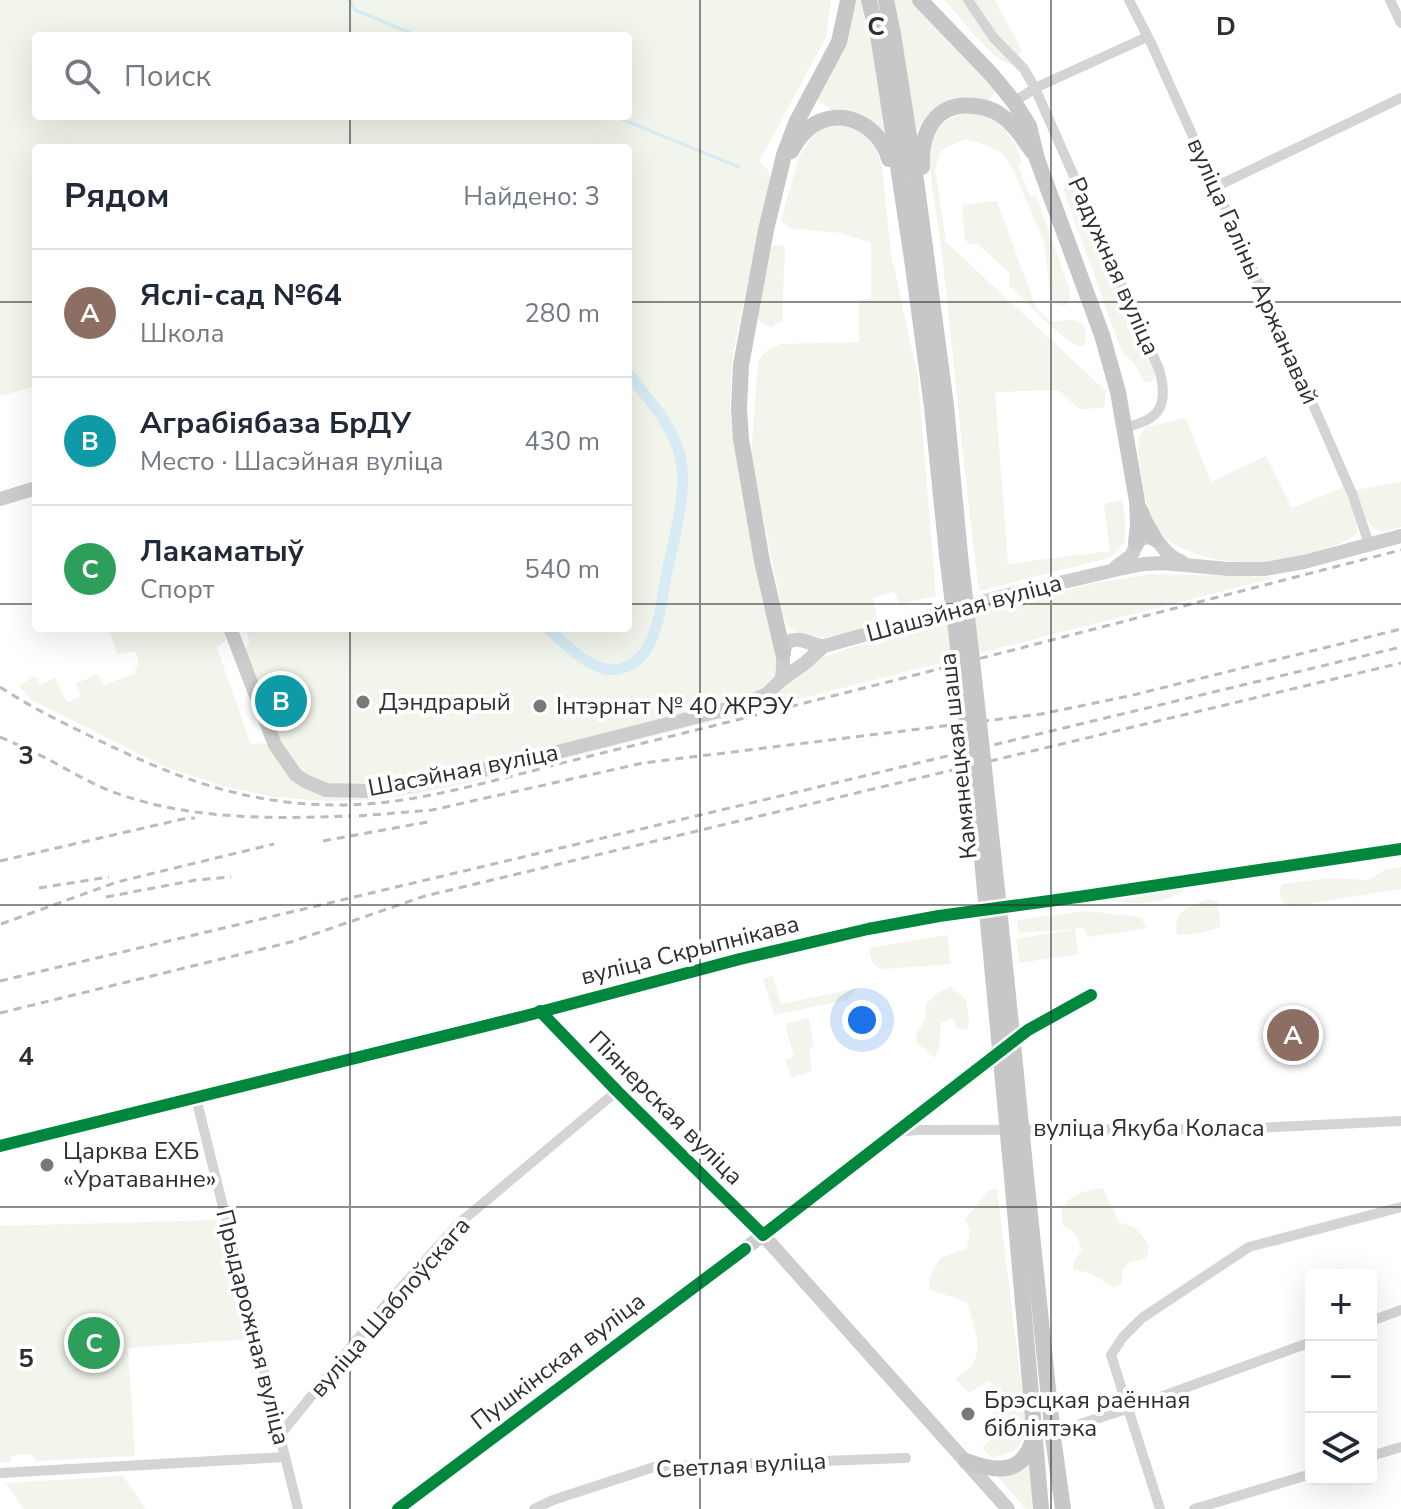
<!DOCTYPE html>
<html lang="ru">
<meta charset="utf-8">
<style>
:root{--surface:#fff;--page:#f6f6f7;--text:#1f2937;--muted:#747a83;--line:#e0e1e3;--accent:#0b8043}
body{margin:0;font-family:"Nunito Sans",sans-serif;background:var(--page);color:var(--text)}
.controls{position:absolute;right:24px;bottom:24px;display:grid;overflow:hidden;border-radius:8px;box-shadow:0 8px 32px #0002}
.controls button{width:72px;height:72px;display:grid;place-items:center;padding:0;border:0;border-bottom:2px solid var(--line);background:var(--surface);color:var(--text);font:40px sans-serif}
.you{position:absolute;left:862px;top:1020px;width:28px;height:28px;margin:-20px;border:6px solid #fff;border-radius:50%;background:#1a73e8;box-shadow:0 0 0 12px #1a73e833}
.badge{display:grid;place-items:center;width:52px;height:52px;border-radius:50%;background:var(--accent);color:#fff;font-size:26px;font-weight:700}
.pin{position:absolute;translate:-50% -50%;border:4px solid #fff;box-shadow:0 2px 8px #0006}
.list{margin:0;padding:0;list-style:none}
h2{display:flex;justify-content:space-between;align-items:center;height:104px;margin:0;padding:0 32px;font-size:34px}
h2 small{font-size:26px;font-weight:400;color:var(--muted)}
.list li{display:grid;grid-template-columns:52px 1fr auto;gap:24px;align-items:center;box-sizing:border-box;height:128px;padding:0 32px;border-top:2px solid var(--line)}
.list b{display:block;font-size:30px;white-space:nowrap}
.list p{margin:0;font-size:26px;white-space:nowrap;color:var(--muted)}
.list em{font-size:26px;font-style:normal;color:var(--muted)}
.icon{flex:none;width:44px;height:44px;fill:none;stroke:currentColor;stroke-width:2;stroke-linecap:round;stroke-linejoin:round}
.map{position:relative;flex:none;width:1401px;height:1509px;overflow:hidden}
.search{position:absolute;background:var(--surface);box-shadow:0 8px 32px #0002;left:32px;top:32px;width:600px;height:88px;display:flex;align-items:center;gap:20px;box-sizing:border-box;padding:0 28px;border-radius:8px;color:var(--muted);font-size:30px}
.panel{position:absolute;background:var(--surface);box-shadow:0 8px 32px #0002;left:32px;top:144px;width:600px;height:488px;border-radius:8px}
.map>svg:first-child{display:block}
.green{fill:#f1f5eb;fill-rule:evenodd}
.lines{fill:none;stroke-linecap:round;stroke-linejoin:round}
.stream{stroke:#d6ebf4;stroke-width:3}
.canal{stroke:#d6ebf4;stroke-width:11}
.street{stroke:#d4d4d4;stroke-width:10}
.secondary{stroke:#cdcdcd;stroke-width:14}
.primary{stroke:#c7c7c7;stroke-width:16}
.rail{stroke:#bbb;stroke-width:3;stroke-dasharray:8 6;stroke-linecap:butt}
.primary-bridge{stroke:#c7c7c7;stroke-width:16}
.cycleway-casing{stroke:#fff;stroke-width:17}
.cycleway{stroke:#00873e;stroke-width:12}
.grid{fill:none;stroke:#2f2f2f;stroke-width:2;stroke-opacity:0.55}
.poi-dot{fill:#787878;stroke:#fff;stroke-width:3}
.labels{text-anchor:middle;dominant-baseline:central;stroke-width:8;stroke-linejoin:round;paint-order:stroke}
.street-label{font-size:24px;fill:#2f2f2f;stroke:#fff}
.poi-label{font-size:24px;fill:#2f2f2f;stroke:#fff;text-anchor:start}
.grid-label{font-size:26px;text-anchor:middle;font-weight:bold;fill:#2f2f2f;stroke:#fff;stroke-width:8;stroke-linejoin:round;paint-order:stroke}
</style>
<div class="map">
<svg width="1401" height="1509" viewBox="0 0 1401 1509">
<rect width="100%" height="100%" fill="#fff"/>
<g class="green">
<path d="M0 0H831L826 37 759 162 768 169 770 180 733 352 730 404 732 428 750 532 778 649 776 674 762 689 749 697 506 759 378 785 325 784 305 776 288 759 244 653 245 648 250 643 247 633 241 631 237 628H628V148H36V386L0 396ZM36 36H628V116H36Z"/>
<path d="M854 0H863L875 53 885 131 830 112 828 107 814 99Z"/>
<path d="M893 0H913L996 90 988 101 945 103 925 120 916 132Z"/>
<path d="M944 0H995L1022 51 1012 65C989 58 962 18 944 0Z"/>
<path d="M978 113C1005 123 1013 137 1022 162L1018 165 1030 196 1036 195 1069 288 1070 299 1066 305H1060L1051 299 1044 242 1013 169 1003 154 990 146 965 139 941 150 935 168 946 242 1106 391 1104 408 1080 409 1057 390 995 392 1008 564 1110 551 1104 504 1122 500 1125 515V543L1109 558 979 591C964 476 954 361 941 245 938 221 926 163 931 143 938 119 956 114 978 113Z"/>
<path d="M829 125H839L857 129 865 134 874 144 882 166 891 254 918 378 936 596 900 604 894 592 873 598 878 623C849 630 799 655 783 616L751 456 758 363 764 353 780 344 859 342V300L871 299V243L841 233 789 228 781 220 799 157 814 133Z"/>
<path d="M1068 182 1073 183 1153 366 1155 377 1151 382H1145C1139 376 1138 367 1132 361 1127 356 1123 354 1120 347L1064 191V187Z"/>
<path d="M997 201 1036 308 1050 321C1070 322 1090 312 1085 344 1083 345 1081 346 1079 346 1067 345 1020 296 1009 285L1010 274 978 244 971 245 965 240 962 205Z"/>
<path d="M775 245H782L785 248V251L782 320 772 327C764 326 760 323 757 316L770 249Z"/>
<path d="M1186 418 1211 482 1266 456 1292 508 1344 487 1357 522V533C1346 543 1333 546 1318 551 1305 555 1291 560 1276 562 1242 566 1184 559 1159 532 1145 518 1137 456 1139 436L1146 427Z"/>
<path d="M1401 482V527C1395 528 1386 532 1380 531 1365 529 1361 502 1356 490Z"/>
<path d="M1151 574 1278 577 489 778 416 794 369 800 326 801 274 797 226 787 163 766 30 699 19 686 35 676 40 685 55 678 67 703 81 696 75 684 98 674 104 685 136 673 135 668 139 666 136 651 117 654 109 628H223L226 640 217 648 251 745 261 743 269 745 282 764 337 796 696 724 758 708 772 699 797 674 821 658 857 646 865 645 890 638 897 634 1094 583Z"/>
<path d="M1401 867V889L1288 907 1281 899 1280 889 1283 884 1329 878 1368 880 1386 869Z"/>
<path d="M1192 886C1166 903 1140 907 1110 900Z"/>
<path d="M1209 899 1217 901 1221 927 1199 933 1177 935C1173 908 1188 908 1209 899Z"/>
<path d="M1086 911 1140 917 1147 928 1088 937 1083 928H1075L1078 954 1020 963 1016 939 1074 929 1019 933 1017 920Z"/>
<path d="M947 935 951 964 885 969C872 968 871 960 869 948Z"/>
<path d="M773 976 781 1004 857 988 847 1000 774 1015 763 978Z"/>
<path d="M950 987 966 999 969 1020 967 1031 957 1027 953 1018 941 1023 939 1047 935 1058 916 1042 918 1031 925 1020 926 1003 936 994Z"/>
<path d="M809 1018 814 1047 809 1049 812 1071 791 1078 786 1060 794 1057 785 1024Z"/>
<path d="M1103 1188 1119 1223C1135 1224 1142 1234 1149 1247L1146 1258 1128 1263 1122 1272V1283L1114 1287C1098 1279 1092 1271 1074 1270L1073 1263 1082 1250C1078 1237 1075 1231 1063 1226 1063 1221 1061 1216 1062 1211 1066 1195 1088 1190 1103 1188Z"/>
<path d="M997 1189 1027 1432 1016 1450 992 1458 982 1448 1004 1426 987 1407 996 1393 994 1383 988 1381 969 1393 955 1379C960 1375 967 1371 971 1367 985 1350 972 1321 967 1303 955 1296 943 1295 930 1290L929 1278 940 1258 967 1248 970 1231 965 1219 989 1190Z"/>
<path d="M217 1220 249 1339 128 1348 135 1456 36 1461 34 1455C26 1453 18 1454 10 1457L11 1462 0 1463V1226Z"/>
<path d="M1030 1457 1032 1509H1026L994 1473Z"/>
<path d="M123 1476 146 1509H24L6 1483Z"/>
</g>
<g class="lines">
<g class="stream">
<path d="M349 0 355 10 418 36"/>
<path d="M614 116 739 167"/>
</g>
<path class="canal" d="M547 628C566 643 592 675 619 669 629 667 638 661 644 653 660 631 662 597 667 571 673 545 680 519 682 492 683 480 683 468 680 456 673 425 647 398 628 373"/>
<g class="street">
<path d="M968 0 993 37 1024 69 1035 88 1159 369C1169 404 1161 421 1124 427"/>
<path d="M1129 0 1151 43 1305 386 1353 496 1369 544"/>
<path d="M1390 0 1401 23"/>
<path d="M1014 102 1035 88 1147 37"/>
<path d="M1215 187 1401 98"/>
<path d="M540 1011 740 959 868 929 939 916 1085 896 1401 849"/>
<path d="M196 1098 298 1509"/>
<path d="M896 1132 918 1130 1235 1129 1401 1121"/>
<path d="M763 1235 1028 1030 1091 995"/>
<path d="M1371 1321 1401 1310"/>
<path d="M1080 1424 1130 1408 1311 1342"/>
<path d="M279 1436 381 1310 457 1225 617 1091"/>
<path d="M1371 1456 1401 1447"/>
<path d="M0 1473 285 1457"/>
<path d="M534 1509 553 1500 654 1467 906 1458"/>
<path d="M1160 1509 1111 1355 1123 1337 1142 1318 1249 1247 1401 1207"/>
<path d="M1194 1509 1311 1474"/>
</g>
<g class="secondary">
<path d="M0 499 36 488"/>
<path d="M1116 567 1131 556 1139 540C1158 532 1157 544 1169 554 1174 559 1176 559 1182 562"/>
<path d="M230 628 275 745 296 775 305 781 326 790 369 791 408 786 514 763 743 705 767 694 781 680 805 663 824 646 1004 596 1119 569 1144 564 1162 563 1229 569H1265L1304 562 1401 536"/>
<path d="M781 680C786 667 779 653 788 642 801 635 810 646 824 646"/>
<path d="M0 1146 540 1011 617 1091 763 1235 1008 1509"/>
<path d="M398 1509 763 1235"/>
</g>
<g class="primary">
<path d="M869 0 878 36 884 73 913 266 932 407 947 555"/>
<path d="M886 0 893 34 917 187 946 405 960 555"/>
<path d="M920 0 992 75 1014 102 1029 126 1037 159 1102 335 1118 392 1137 501 1138 524 1136 543"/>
<path d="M791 151C796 142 802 133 810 127 841 105 880 125 889 159"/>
<path d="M922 167C920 133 935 101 975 106 984 107 992 109 999 114 1014 123 1023 139 1033 152"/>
<path d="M1140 510 1145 522 1155 539"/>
<path d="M783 653 762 561 741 439 739 409 741 365 766 230 784 155 796 123 839 42 848 0"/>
<path d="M1026 1176 1053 1437 1063 1509"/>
<path d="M1012 1177 1041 1509"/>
<path d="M966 1461C998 1473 1024 1475 1034 1436"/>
</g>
<g class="rail">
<path d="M0 687C29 706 59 721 90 736 171 776 241 804 334 805 400 806 464 788 528 772 580 758 632 746 684 733 924 674 1162 611 1401 550"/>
<path d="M0 737C18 745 37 753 55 763 73 773 91 783 110 791 188 820 269 819 351 816"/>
<path d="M359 816 432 810 643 763 1041 714 1129 696 1401 629"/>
<path d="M323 841 433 821"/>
<path d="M0 861 183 819 195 818"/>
<path d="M39 888 109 877"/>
<path d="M106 897 196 880 231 877"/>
<path d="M1 924 117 882 274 844"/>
<path d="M0 981 814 788 1401 647"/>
<path d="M0 1013 291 942 425 896 1401 663"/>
</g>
<g class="primary-bridge">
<path d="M947 555 977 806 1012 1177"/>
<path d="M960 555C984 762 1006 969 1026 1176"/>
</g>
<defs>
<g id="cycleway">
<path d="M540 1011 617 1091 763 1235 1028 1030 1091 995"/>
<path d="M0 1146 525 1016 740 959 868 929 939 916 1085 896 1401 849"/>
<path d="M398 1509 745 1249"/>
</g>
</defs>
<use href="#cycleway" class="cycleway-casing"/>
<use href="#cycleway" class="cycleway"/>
</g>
<path class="grid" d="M350 0V36M700 0V1509M1051 0V1509M350 116V148M0 302H36M628 302H1401M0 604H36M628 604H1401M350 628V1509M0 905H1401M0 1207H1401"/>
<g class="poi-dot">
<circle cx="363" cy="702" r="8"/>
<circle cx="540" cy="706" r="8"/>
<circle cx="47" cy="1165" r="8"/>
<circle cx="968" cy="1414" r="8"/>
</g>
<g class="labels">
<g class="street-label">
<text transform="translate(1114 266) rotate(66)">Радужная вуліца</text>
<text transform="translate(1253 271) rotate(66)">вуліца Галіны Аржанавай</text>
<text transform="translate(964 608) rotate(-15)">Шашэйная вуліца</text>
<text transform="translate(958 756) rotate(-96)">Камянецкая шаша</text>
<text transform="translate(463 770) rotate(-11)">Шасэйная вуліца</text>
<text transform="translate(690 950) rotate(-14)">вуліца Скрыпнікава</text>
<text transform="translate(666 1108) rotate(45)">Піянерская вуліца</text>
<text x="1149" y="1128">вуліца Якуба Коласа</text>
<text transform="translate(390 1307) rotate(-49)">вуліца Шаблоўскага</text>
<text transform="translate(253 1327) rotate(76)">Прыдарожная вуліца</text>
<text transform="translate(558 1361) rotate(-37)">Пушкінская вуліца</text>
<text transform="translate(741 1465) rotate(-3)">Светлая вуліца</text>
</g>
<g class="poi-label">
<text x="379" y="702">Дэндрарый</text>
<text x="556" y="706">Інтэрнат № 40 ЖРЭУ</text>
<text x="63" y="1151">Царква ЕХБ<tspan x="63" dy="28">«Уратаванне»</tspan></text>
<text x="984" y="1400">Брэсцкая раённая<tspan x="984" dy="28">бібліятэка</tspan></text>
</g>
</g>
<g class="grid-label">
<text x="876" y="35">C</text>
<text x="1226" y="35">D</text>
<text x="26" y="764">3</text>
<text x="26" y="1065">4</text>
<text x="26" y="1367">5</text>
</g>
</svg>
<div class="controls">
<button>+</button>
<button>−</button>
<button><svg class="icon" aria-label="layers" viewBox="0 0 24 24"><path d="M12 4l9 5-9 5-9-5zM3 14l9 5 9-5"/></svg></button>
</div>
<div class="you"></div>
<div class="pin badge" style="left:1293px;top:1035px;background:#8d6e63">A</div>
<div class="pin badge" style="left:281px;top:701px;background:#0f9aa8">B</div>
<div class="pin badge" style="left:94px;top:1343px;background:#2e9e5b">C</div>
<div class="search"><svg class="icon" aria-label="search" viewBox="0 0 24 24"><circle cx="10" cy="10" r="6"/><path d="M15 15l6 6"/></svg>Поиск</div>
<section class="panel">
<h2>Рядом<small>Найдено: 3</small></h2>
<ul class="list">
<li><span class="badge" style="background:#8d6e63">A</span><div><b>Яслі-сад №64</b><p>Школа</p></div><em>280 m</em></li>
<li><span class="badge" style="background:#0f9aa8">B</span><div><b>Аграбіябаза БрДУ</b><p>Место · Шасэйная вуліца</p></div><em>430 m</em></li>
<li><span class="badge" style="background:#2e9e5b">C</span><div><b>Лакаматыў</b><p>Спорт</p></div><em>540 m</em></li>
</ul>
</section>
</div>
